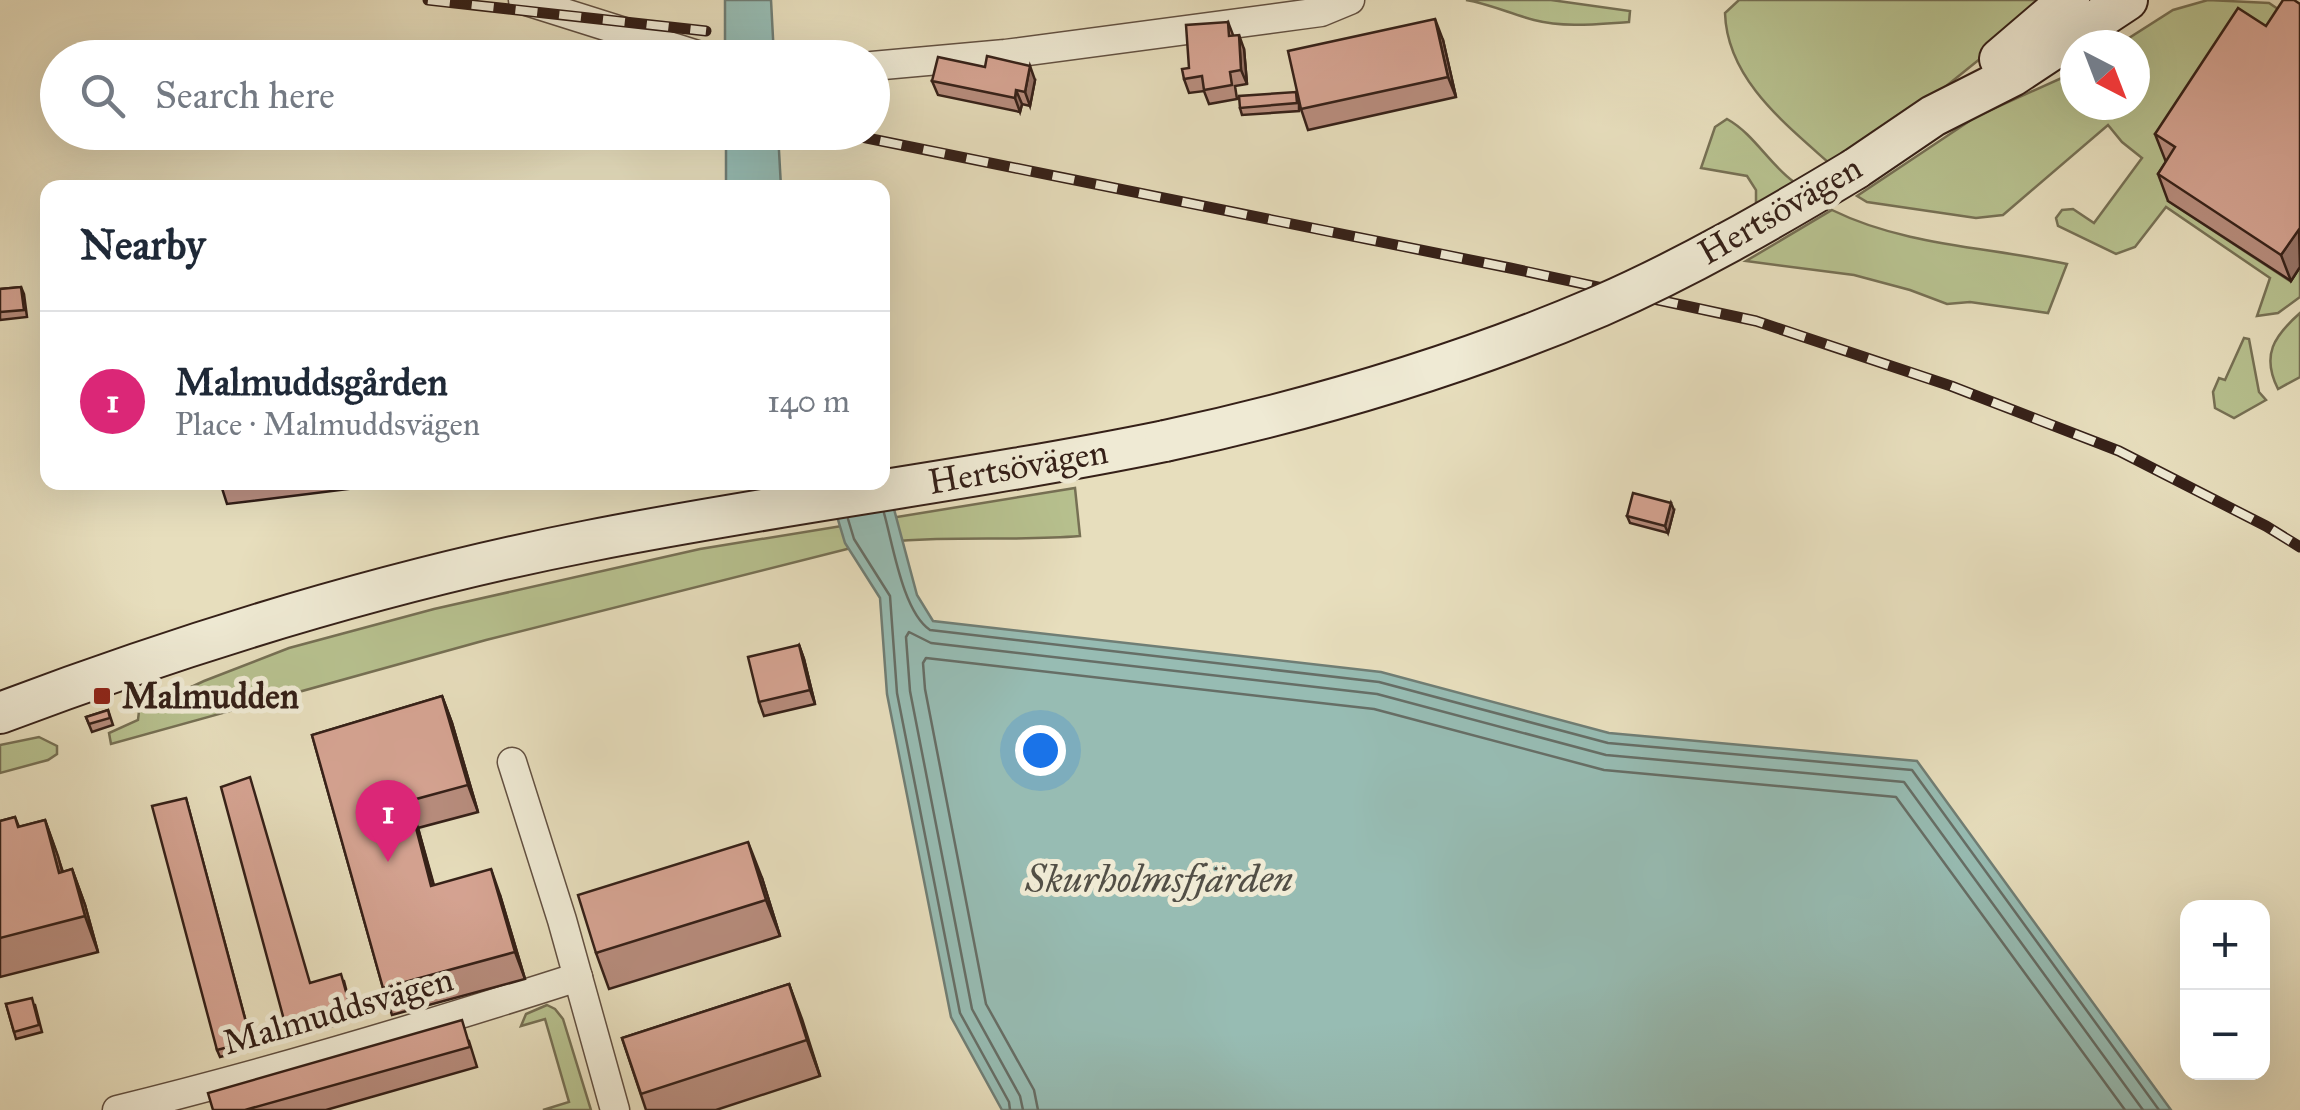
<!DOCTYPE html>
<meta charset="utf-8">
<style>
:root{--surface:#fff;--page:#f2f2f3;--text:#1f2937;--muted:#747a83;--line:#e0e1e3;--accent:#db2777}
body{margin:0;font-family:"IM FELL Great Primer",serif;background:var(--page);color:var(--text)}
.controls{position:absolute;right:30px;bottom:30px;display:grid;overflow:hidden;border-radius:20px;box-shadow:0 10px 40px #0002}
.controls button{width:90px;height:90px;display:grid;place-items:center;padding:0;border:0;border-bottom:2px solid var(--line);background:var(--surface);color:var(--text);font:50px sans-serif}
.compass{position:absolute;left:2060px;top:30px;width:90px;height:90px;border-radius:50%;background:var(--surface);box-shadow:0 10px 40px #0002;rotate:138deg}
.you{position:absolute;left:1040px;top:750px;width:35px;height:35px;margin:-25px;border:8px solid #fff;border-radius:50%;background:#1a73e8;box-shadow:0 0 0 15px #1a73e833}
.badge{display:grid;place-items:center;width:65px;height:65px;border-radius:50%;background:var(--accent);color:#fff;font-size:32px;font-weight:700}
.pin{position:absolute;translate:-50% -82px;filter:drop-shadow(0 2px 5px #0008)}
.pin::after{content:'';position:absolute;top:52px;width:35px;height:30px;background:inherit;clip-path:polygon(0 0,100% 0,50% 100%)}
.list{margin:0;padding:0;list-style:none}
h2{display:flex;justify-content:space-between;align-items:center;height:130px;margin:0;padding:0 40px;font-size:42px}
h2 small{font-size:32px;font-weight:400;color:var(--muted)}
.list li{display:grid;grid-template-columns:65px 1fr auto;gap:30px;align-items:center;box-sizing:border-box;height:180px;padding:0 40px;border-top:2px solid var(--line)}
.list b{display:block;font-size:38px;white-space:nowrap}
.list p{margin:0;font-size:32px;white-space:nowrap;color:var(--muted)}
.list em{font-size:32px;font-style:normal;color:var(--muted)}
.icon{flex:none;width:55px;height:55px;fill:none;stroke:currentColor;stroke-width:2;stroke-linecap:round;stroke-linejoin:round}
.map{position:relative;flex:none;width:2300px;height:1110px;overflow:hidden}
.search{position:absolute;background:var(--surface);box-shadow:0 10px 40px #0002;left:40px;top:40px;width:850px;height:110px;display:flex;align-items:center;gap:25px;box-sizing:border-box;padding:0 35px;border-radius:55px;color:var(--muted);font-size:38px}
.panel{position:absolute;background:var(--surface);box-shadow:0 10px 40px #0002;left:40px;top:180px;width:850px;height:310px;border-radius:20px}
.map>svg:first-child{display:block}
.green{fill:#b7c18f;stroke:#767054;stroke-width:2.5}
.water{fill:#97bcb3;stroke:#707e75;stroke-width:2.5}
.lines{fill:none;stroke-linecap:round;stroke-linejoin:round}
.shore{stroke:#666e66;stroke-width:2.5}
.minor-casing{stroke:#625041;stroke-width:31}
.secondary-casing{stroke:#352018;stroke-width:44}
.minor{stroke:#efead4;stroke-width:28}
.secondary{stroke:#efead4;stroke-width:40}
.rail-casing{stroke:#352018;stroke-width:11}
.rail{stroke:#efead4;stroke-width:8;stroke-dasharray:22;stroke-linecap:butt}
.secondary-bridge-casing{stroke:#352018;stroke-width:44;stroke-linecap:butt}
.secondary-bridge{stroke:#efead4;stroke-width:40}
.wall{fill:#b88d7e;stroke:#352018;stroke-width:2.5}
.shaded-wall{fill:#967367;stroke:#352018;stroke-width:2.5}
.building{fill:#d6a493;stroke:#352018;stroke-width:2.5}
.poi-dot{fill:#8f2418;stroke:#efead4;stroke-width:4}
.labels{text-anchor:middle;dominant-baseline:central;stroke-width:10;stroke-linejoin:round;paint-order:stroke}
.street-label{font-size:35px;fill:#352018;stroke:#efead4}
.poi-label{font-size:35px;font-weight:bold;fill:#352018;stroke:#efead4;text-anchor:start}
.water-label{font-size:38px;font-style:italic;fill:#524f46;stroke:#efead4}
</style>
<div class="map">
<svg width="2300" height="1110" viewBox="0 0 2300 1110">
<rect width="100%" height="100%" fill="#e7debd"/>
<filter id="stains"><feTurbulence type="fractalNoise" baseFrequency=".002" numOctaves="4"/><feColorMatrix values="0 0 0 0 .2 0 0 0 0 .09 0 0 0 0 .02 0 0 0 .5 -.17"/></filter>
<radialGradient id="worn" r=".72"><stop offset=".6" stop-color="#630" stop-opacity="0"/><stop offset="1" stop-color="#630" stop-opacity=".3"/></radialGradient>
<g class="green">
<path d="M1466 0H1551L1630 11 1629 22C1597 24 1565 28 1534 20 1511 14 1490 4 1466 0Z"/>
<path d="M1739 0H2053L1914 112 1829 163C1783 122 1727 78 1725 13Z"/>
<path d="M2208 0 2269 3 2296 21 2168 201 2290 281 2300 267V297L2278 313 2257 316 2270 278 2166 207 2135 247 2116 254 2058 226 2056 218 2062 210 2073 209 2094 223 2142 158 2122 142 2108 125 2003 215 1976 218 1867 202 1857 196 1977 116 2075 72V105H2135V45H2118L2173 10Z"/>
<path d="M1727 119C1754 134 1769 164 1794 182L1756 207V190L1747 176 1701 168 1715 127Z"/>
<path d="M1832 210C1905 246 1989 247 2067 264L2048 313 1970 302 1947 304 1910 290 1854 275 1746 261Z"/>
<path d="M2300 313V377L2278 389C2261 355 2274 336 2300 313Z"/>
<path d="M2244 338 2249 339 2259 392 2266 400 2234 418 2215 408 2213 392 2219 378 2225 380Z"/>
<path d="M1075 488 1080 536C1008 542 934 534 863 545L486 640 111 744 109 733 138 720 139 711 204 681 289 648 434 609 700 549Z"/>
<path d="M39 737 57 746V754L48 760 0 773V745Z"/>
<path d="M547 1005 555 1009 563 1019 591 1110H543L569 1102 545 1019 521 1026 526 1014Z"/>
</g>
<g class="water">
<path d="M725 0H771L774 57H725Z"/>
<path d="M726 133H778L781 187H726Z"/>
<path d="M883 468 917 595 933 621 1381 672 1609 733 1917 761 2171 1110H1002L951 1017 887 694 880 598 845 543 827 483 882 482Z"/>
</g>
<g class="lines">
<g class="shore">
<path d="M884 513C893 545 903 612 930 630L1379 682 1608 743 1912 770 2159 1110"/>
<path d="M848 519 854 539 890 596 897 693 960 1013 1009 1102 1010 1110"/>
<path d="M1023 1110 1020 1096 972 1009 910 691 906 637 909 632 931 643 1377 694 1606 755 1904 782 2143 1110"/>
<path d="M1038 1110 1034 1090 986 1004 925 689 923 663 926 658 1374 709 1604 770 1896 797 2125 1110"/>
</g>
<defs>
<g id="minor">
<path d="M523 0 707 58"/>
<path d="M872 66 1005 54 1321 12 1350 0"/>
<path d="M512 762 562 920 615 1110"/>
<path d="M117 1110C273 1072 425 1026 578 977"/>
</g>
<g id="secondary">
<path d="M2000 59 2069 0"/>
<path d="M1855 169 1933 116 2012 76 2127 0"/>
<path d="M0 713C191 641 389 580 589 541 780 503 974 480 1165 441"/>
</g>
</defs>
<use href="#minor" class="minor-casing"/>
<use href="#secondary" class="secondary-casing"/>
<use href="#minor" class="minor"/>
<use href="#secondary" class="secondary"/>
<defs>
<g id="rail">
<path d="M428 0 706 31"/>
<path d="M837 132 1510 268 1756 321 1951 386 2119 451 2266 526 2300 547"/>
</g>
</defs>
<use href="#rail" class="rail-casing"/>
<use href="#rail" class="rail"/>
<defs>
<path id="secondary-bridge" d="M1165 441C1314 409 1460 366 1600 306 1689 267 1772 219 1855 169"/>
</defs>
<use href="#secondary-bridge" class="secondary-bridge-casing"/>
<use href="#secondary-bridge" class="secondary-bridge"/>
</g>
<g class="wall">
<path d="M2300 4V267L2291 281 2168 201 2158 174 2166 162 2155 134Z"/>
<path d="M1228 22 1233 35 1244 49 1247 84 1235 86 1237 99 1209 104 1204 91 1189 93 1184 79 1189 68Z"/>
<path d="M1443 40 1456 97 1308 130 1301 109Z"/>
<path d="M1035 80 1030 106 1022 104 1020 112 938 95 932 81Z"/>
<path d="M1296 92 1299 99V111L1242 115 1240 108Z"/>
<path d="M21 287 24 294 27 317 0 320V289Z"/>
<path d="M220 482H404L227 504Z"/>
<path d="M1674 510 1668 533 1630 523 1627 516Z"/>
<path d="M799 645 804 659 815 704 764 716 759 702Z"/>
<path d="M442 696 452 723 478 812 418 828 434 885 500 895 525 979 392 1015 383 988 312 735Z"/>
<path d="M108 710 113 725 92 732 86 717Z"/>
<path d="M186 798 253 1048 220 1057 217 1050Z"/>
<path d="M15 817 19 827 45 820 63 872 72 869 85 905 98 952 0 977V821Z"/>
<path d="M762 878 780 936 609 989 596 953Z"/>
<path d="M344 981 354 1020 290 1039 287 1031 311 983Z"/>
<path d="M789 984 820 1076 716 1110H646L622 1038Z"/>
<path d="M6 1004 35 1005 42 1032 16 1039Z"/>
<path d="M469 1041 477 1067 326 1110H213Z"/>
</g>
<g class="shaded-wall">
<path d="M1435 19 1443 40 1456 97 1448 77Z"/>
<path d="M1239 35 1244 49 1247 84 1241 70Z"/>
<path d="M1030 66 1035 80 1030 106 1025 92Z"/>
<path d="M1016 90 1022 104 1020 112 1015 98Z"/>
<path d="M2299 228 2300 267 2291 281 2281 255Z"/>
<path d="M1671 503 1674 510 1668 533 1665 526Z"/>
<path d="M799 645 804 659 815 704 810 690Z"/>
<path d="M442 696 452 723 478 812 468 785Z"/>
<path d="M409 801 418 828 441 913 431 886Z"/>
<path d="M45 820 58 856 72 909 59 873Z"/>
<path d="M748 842 762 878 780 936 766 900Z"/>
<path d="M72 869 85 905 98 952 85 916Z"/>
<path d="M491 869 500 895 525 979 515 952Z"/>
<path d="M789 984 802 1019 820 1076 807 1040Z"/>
</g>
<g class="building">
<path d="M2283 0H2294L2300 4V228L2281 255 2158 174 2175 147 2155 134 2238 8 2266 26Z"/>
<path d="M1435 19 1448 77 1301 109 1288 51Z"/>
<path d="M1228 22 1229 36 1239 35 1241 70 1230 72 1232 85 1204 90 1202 76 1184 79 1182 69 1189 68 1186 25Z"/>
<path d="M987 56 1030 66 1025 92 1016 90 1015 98 932 81 938 57 985 67Z"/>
<path d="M1296 92 1297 103 1240 108 1239 96Z"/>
<path d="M21 287 24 310 0 312V289Z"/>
<path d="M1633 493 1671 503 1665 526 1627 516Z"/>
<path d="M799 645 810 690 759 702 748 657Z"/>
<path d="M442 696 468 785 409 801 431 886 491 869 515 952 383 988 312 735Z"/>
<path d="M108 710 110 718 89 724 86 717Z"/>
<path d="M250 777 310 983 341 974 352 1013 287 1031 221 787Z"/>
<path d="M186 798 251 1041 217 1050 152 806Z"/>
<path d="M15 817 18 827 45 820 59 873 72 869 85 916 0 938V821Z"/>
<path d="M748 842 766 900 596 953 578 895Z"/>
<path d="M789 984 807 1040 641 1094 622 1038Z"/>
<path d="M32 998 39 1025 14 1032 6 1004Z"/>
<path d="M462 1020 470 1047 245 1110H213L208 1093Z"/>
</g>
<rect class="poi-dot" x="92" y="686" width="20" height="20" rx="5"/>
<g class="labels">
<g class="street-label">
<text transform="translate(1780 210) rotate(-30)">Hertsövägen</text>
<text transform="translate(1018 467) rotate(-10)">Hertsövägen</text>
<text transform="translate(338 1011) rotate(-16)">Malmuddsvägen</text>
</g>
<g class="poi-label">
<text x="122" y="696">Malmudden</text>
</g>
<g class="water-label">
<text x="1159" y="879">Skurholmsfjärden</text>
</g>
</g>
<rect width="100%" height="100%" filter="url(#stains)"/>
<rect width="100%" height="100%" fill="url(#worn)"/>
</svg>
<div class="controls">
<button>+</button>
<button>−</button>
</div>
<svg class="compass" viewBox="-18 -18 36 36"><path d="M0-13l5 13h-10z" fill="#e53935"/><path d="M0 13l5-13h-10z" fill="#747a83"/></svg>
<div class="you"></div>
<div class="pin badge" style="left:388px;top:862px">1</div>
<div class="search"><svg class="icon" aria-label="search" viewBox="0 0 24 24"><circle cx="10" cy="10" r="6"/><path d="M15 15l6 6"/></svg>Search here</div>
<section class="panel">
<h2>Nearby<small></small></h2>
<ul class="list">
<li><span class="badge">1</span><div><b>Malmuddsgården</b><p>Place · Malmuddsvägen</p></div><em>140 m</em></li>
</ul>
</section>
</div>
